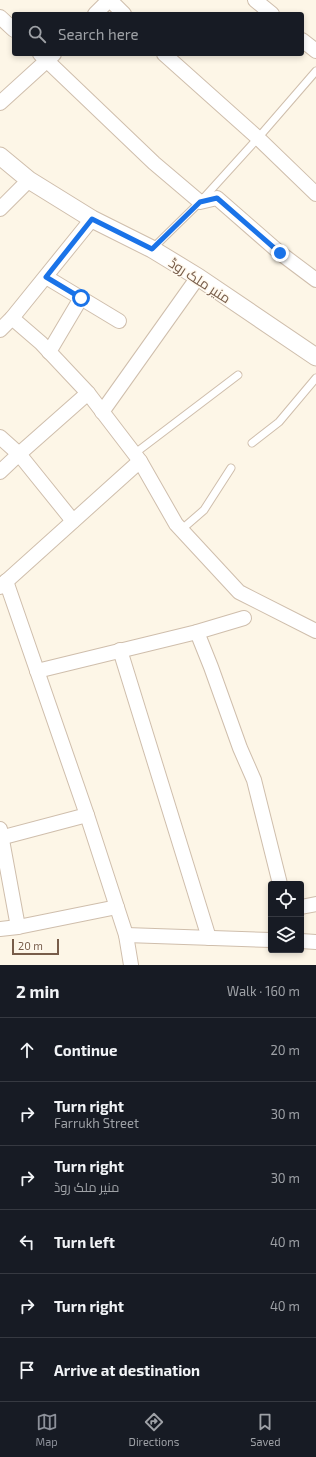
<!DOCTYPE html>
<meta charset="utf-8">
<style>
:root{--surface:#171b24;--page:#20242c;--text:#f1f3f6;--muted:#9ea1a6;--line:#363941;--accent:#8c9099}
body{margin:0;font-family:"Exo 2",Cairo,sans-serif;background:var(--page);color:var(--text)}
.controls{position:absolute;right:12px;bottom:12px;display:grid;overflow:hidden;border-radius:4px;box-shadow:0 2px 6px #0003}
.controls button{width:36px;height:36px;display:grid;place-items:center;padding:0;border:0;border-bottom:1px solid var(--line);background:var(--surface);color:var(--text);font:20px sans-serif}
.scale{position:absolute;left:12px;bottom:10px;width:47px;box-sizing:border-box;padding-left:4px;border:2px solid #785d4a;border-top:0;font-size:11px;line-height:14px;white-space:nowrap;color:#785d4a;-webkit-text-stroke:3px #fff9ee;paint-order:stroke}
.stop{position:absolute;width:12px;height:12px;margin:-9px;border:3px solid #1a73e8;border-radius:50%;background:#fff}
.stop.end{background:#1a73e8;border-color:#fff;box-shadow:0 1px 4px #0008}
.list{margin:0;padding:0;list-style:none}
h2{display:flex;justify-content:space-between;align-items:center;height:52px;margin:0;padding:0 16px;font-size:17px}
h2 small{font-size:13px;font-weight:400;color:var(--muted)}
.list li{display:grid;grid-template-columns:26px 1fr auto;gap:12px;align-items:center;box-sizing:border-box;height:64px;padding:0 16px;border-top:1px solid var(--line)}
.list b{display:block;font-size:15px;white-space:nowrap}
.list p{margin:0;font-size:13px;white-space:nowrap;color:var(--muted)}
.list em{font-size:13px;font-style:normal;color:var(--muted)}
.icon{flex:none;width:22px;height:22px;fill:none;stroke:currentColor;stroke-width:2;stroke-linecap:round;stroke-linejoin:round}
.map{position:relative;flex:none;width:316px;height:965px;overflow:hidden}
.search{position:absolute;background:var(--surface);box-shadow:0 2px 6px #0003;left:12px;right:12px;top:12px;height:44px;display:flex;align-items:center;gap:10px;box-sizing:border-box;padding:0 14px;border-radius:4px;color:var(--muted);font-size:15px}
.sheet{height:436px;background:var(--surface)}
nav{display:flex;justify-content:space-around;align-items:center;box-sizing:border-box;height:56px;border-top:1px solid var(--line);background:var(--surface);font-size:11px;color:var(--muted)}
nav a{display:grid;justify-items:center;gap:2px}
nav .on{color:var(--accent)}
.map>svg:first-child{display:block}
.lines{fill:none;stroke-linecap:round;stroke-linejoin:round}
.service-casing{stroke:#cfbeac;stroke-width:9}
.minor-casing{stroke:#cfbeac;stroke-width:16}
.tertiary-casing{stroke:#cfbeac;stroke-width:19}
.service{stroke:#fff;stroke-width:7}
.minor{stroke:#fff;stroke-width:14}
.tertiary{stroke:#fff;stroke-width:17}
.route{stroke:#1a73e8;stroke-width:5}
.labels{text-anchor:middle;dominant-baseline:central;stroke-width:3;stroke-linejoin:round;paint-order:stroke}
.street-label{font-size:14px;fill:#785d4a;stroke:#fff9ee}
</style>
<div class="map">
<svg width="316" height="965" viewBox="0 0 316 965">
<rect width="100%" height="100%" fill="#fdf6e7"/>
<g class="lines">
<defs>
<g id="service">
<path d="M152 249 200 202 258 138 316 71"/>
<path d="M252 443 279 422 316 378"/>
<path d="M134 454 238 375"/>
<path d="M181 530 204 510 231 468"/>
</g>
<g id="minor">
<path d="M110 0 124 14"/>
<path d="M255 0 272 14"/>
<path d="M95 14 109 0"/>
<path d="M0 17 14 30"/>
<path d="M302 40 316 51"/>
<path d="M40 54 154 163 200 202 217 198 280 253 316 280"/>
<path d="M164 54 258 138 316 194"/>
<path d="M0 103 54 54"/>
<path d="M0 209 29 180"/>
<path d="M46 277 119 321"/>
<path d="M12 318 41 343 88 393 140 461 176 524 239 592 316 631"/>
<path d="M0 330 12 318 92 219"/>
<path d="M49 352 81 298"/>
<path d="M102 412 198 277"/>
<path d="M0 437 19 454 73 521"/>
<path d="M0 472 19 454 88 393"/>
<path d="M6 581 87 815 126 935 131 965"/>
<path d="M0 587 140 461"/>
<path d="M197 632 211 667 240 748 254 780 280 884"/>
<path d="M120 650 209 938"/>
<path d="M37 671 197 632 244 618"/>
<path d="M0 829 18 927"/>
<path d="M0 838 87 815"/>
<path d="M301 907 316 904"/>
<path d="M0 929 18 927 117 907"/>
<path d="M126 935 271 940"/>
<path d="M301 941 316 942"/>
</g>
<path id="tertiary" d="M0 156 29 180 92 219 152 249 198 277 316 357"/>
</defs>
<use href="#service" class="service-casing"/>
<use href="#minor" class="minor-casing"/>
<use href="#tertiary" class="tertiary-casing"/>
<use href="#service" class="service"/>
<use href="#minor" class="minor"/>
<use href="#tertiary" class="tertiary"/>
</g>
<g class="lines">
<path class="route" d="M81 298 46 277 92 219 152 249 200 202 217 198 280 253"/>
</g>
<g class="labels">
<g class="street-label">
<text transform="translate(200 280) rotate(33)">منیر ملک روڈ</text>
</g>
</g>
</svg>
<div class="controls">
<button><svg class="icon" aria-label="locate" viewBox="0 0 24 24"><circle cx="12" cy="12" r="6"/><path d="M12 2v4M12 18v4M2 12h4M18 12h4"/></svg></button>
<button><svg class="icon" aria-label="layers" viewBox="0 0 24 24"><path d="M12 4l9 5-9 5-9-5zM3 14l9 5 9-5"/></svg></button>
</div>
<div class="scale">20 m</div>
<div class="stop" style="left:81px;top:298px"></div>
<div class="stop end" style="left:280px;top:253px"></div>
<div class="search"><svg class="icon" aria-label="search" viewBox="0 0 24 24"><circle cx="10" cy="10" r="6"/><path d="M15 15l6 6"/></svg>Search here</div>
</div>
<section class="sheet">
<h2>2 min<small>Walk · 160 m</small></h2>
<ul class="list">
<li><svg class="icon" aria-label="ahead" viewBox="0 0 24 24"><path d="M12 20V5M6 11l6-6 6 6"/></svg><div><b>Continue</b></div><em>20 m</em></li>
<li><svg class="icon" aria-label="right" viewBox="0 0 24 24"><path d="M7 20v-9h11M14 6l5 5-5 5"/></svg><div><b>Turn right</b><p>Farrukh Street</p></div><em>30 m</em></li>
<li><svg class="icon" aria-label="right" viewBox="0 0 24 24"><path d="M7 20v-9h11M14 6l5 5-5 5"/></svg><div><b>Turn right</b><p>منیر ملک روڈ</p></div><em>30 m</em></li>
<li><svg class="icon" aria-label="left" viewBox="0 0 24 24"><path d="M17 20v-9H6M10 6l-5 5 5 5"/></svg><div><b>Turn left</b></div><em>40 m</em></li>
<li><svg class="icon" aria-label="right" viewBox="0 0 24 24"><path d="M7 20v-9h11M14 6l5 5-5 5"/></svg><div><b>Turn right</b></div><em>40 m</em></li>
<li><svg class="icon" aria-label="arrive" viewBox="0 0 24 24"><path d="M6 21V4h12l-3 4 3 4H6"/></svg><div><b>Arrive at destination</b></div></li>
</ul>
</section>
<nav>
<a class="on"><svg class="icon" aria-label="map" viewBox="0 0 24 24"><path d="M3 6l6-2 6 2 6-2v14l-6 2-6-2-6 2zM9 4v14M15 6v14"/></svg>Map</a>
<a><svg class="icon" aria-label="directions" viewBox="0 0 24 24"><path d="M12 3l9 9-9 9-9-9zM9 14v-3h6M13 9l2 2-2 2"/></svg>Directions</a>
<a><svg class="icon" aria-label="saved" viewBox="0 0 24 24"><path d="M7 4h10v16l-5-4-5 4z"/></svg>Saved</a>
</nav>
